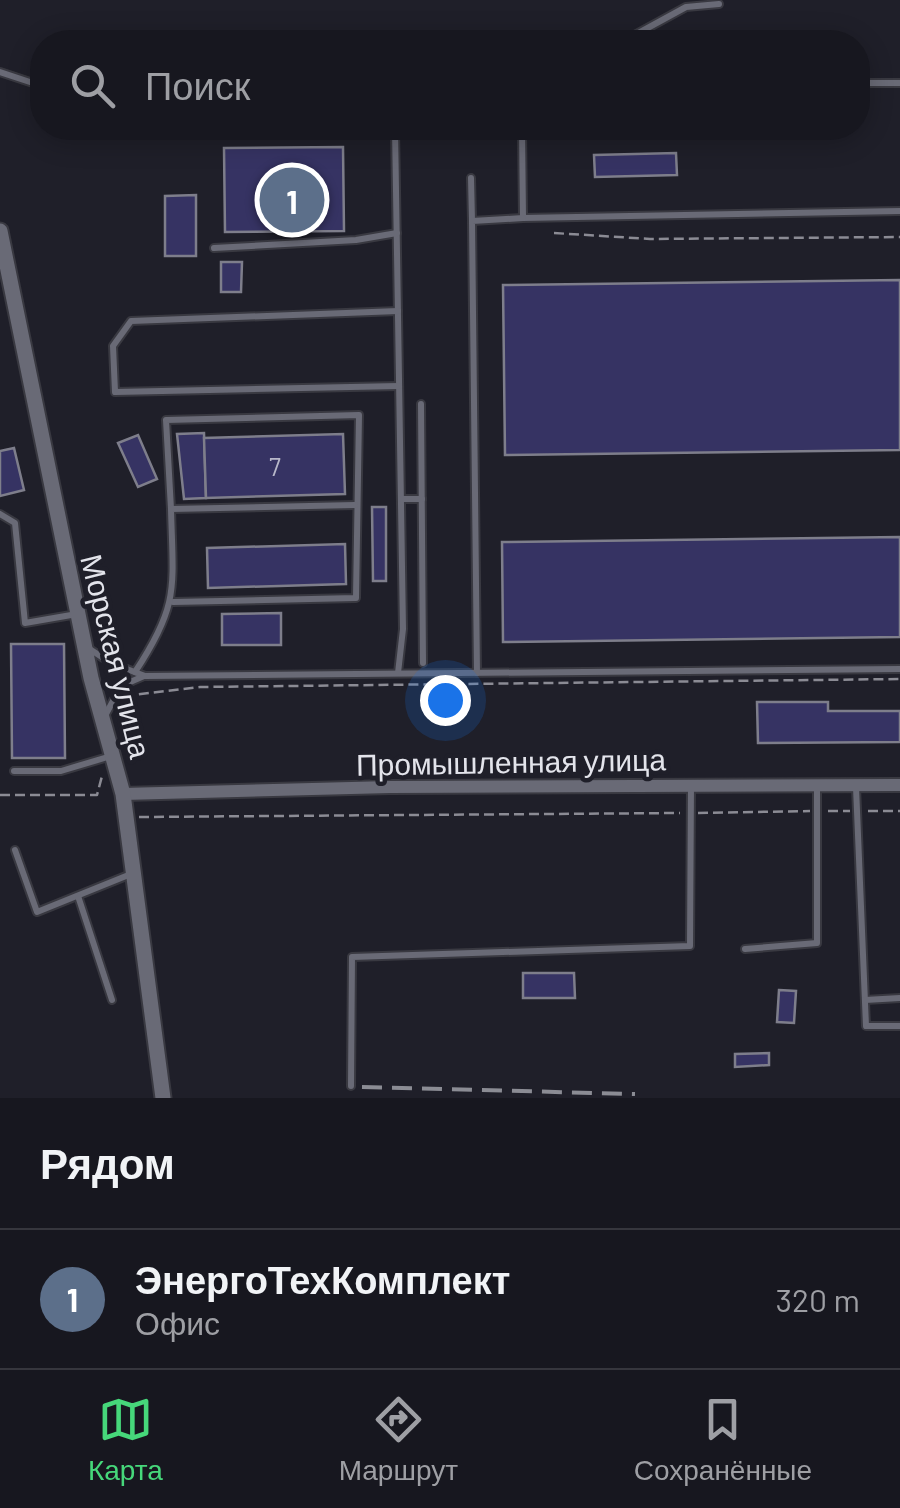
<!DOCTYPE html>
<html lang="ru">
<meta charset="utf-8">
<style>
:root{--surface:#17171f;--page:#24242c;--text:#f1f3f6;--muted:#9e9fa4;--line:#36363d;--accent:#46d77a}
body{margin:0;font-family:Barlow,sans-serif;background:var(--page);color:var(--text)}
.you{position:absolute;left:445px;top:700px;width:35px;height:35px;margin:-25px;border:8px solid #fff;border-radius:50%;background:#1a73e8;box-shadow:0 0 0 15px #1a73e833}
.badge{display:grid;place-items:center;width:65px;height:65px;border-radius:50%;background:var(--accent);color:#fff;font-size:32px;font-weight:700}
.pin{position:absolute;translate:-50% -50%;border:5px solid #fff;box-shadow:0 2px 10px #0006}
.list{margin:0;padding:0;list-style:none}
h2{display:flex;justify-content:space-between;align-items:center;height:130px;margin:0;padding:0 40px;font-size:42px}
h2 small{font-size:32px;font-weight:400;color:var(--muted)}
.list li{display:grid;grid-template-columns:65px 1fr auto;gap:30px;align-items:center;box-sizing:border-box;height:140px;padding:0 40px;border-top:2px solid var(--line)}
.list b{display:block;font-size:38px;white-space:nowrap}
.list p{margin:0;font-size:32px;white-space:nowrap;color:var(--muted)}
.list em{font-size:32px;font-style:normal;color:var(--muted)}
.icon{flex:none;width:55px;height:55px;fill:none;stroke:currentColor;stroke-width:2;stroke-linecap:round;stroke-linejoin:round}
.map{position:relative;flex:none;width:900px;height:1098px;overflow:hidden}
.search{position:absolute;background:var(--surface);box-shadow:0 5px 25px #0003;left:30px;right:30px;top:30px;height:110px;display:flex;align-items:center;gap:25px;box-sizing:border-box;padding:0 35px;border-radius:40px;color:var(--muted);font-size:38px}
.sheet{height:270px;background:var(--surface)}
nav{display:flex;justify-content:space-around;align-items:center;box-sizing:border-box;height:140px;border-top:2px solid var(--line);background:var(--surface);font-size:28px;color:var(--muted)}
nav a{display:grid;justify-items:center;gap:5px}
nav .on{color:var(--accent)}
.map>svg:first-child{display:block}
.building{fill:#363363;stroke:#7e7e8b;stroke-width:2.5}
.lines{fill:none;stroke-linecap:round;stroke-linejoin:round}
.service-casing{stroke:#393941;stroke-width:10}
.minor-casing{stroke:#393941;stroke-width:16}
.tertiary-casing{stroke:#393941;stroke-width:19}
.path{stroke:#8b8b94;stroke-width:2.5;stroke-dasharray:10 5;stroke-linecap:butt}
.service{stroke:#696a76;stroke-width:6}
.minor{stroke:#696a76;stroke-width:12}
.tertiary{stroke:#696a76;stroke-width:15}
.rail{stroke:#8b8c94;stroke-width:4;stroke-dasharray:20 10;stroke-linecap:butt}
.labels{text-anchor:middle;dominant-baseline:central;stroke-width:9;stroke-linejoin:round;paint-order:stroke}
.number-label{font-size:25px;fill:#b8b8c9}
.street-label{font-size:30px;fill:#e3e4eb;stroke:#1f1f29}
</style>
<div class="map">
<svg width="900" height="1098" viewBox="0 0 900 1098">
<rect width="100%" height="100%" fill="#1f1f29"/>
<g class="building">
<path d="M343 147 344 231 225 232 224 148Z"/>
<path d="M676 153 677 175 595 177 594 155Z"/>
<path d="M196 195V256H165V196Z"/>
<path d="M221 262H242L241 292H221Z"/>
<path d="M900 280V450L505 455 503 285Z"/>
<path d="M204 433 206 498 184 499 177 434Z"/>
<path d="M343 434 345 494 206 498 204 438Z"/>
<path d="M138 435 157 479 138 487 118 443Z"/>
<path d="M14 448 24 490 0 496V451Z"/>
<path d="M372 507H386V581H373Z"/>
<path d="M900 537V637L503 642 502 542Z"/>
<path d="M345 544 346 584 208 588 207 548Z"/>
<path d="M281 613V645H222V614Z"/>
<path d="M11 644H64L65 758H12Z"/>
<path d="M757 702H828V711H900V742L758 743Z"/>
<path d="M523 973H574L575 998H523Z"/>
<path d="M779 990 796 991 794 1023 777 1022Z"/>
<path d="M769 1053V1065L735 1067V1054Z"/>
</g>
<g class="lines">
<defs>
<g id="service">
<path d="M622 42 686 7 719 4"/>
<path d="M0 72 42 86"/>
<path d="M858 83H900"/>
<path d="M395 128 403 629 398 673"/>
<path d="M522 128 523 218 900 211"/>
<path d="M471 178 472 221"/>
<path d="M214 248 356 240 397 233"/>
<path d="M398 311 131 321 113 346 115 392 399 386"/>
<path d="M421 404 423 663"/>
<path d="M401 499H422"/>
<path d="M171 509 166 420 359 415 356 598 173 602"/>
<path d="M0 514 15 523 25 623 77 614"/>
<path d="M88 648 111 663 145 676 900 669"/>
<path d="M135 672C180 604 173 587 171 509L355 505"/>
<path d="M477 673 472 221 523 218"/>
<path d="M106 714 121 686 144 676"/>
<path d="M14 771H61L111 756"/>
<path d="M856 787 866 1026H900"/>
<path d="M15 850 37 912 131 874"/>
<path d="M78 896 112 1000"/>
<path d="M745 949 817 943V786"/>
<path d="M865 1000 900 998"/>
<path d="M351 1086 352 957 690 946 691 785"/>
</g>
<path id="minor" d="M123 794 390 787 900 785"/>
<path id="tertiary" d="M0 231 91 678 123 794 163 1098"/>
</defs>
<use href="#service" class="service-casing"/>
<use href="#minor" class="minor-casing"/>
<use href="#tertiary" class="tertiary-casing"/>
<g class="path">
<path d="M554 233 650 239 900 237"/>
<path d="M117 713 133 695 200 687 900 679"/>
<path d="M0 795H97L102 776"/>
<path d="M828 811H850"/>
<path d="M868 811H900"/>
<path d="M698 813 810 811"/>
<path d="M139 817 680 813"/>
</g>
<use href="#service" class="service"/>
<use href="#minor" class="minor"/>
<use href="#tertiary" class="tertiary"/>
<path class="rail" d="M362 1087 635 1094"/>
</g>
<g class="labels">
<g class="number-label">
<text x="275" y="466">7</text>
</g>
<g class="street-label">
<text transform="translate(117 656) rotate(76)">Морская улица</text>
<text transform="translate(511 761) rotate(-1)">Промышленная улица</text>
</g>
</g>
</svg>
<div class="you"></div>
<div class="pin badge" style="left:292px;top:200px;background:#5c6f8a">1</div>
<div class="search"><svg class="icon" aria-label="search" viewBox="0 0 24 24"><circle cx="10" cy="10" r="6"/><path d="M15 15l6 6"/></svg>Поиск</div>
</div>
<section class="sheet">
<h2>Рядом<small></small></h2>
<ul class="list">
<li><span class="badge" style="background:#5c6f8a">1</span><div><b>ЭнергоТехКомплект</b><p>Офис</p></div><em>320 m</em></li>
</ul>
</section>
<nav>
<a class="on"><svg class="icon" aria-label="map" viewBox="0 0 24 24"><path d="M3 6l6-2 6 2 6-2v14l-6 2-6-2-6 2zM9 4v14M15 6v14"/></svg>Карта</a>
<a><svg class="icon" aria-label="directions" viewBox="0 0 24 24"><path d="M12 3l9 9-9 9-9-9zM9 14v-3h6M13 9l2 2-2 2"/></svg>Маршрут</a>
<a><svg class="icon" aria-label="saved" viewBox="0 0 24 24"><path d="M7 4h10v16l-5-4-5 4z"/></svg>Сохранённые</a>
</nav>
